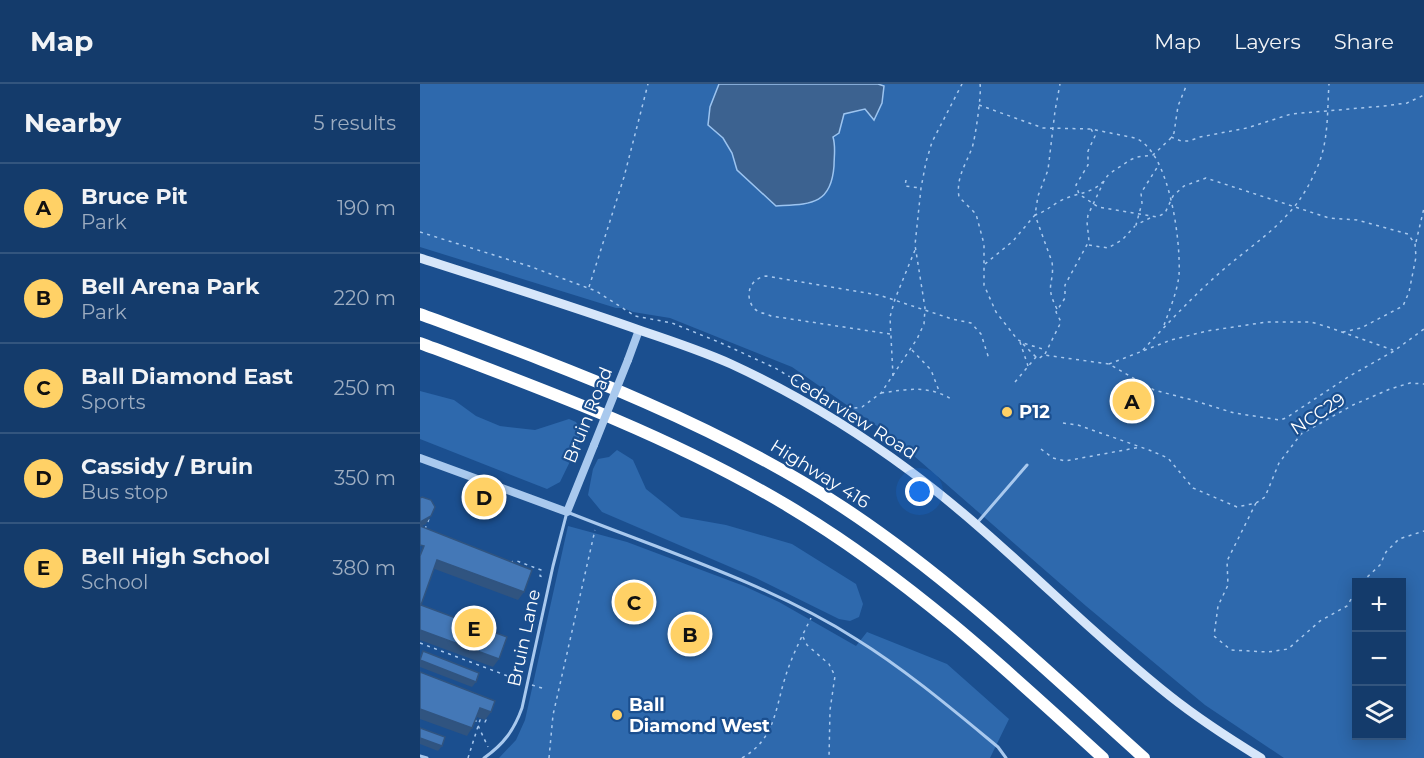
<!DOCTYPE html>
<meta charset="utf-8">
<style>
:root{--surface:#143b6b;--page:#214673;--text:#f1f3f6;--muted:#9dadc1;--line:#33557e;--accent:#ffd166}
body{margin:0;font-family:Montserrat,sans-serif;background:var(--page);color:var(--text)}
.controls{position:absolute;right:18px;bottom:18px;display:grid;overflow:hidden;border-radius:0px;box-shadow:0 3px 15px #0003}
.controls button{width:54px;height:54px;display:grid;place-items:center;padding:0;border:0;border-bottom:2px solid var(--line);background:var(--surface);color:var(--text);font:30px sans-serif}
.you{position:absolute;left:500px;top:408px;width:21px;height:21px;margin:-15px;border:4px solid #fff;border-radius:50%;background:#1a73e8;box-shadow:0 0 0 9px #1a73e833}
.badge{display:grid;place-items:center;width:39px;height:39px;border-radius:50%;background:var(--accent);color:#111;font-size:20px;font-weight:700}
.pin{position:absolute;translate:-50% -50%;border:3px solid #fff;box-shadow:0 2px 6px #0006}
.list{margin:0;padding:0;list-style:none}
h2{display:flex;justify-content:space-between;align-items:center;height:78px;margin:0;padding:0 24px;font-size:26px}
h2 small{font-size:20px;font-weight:400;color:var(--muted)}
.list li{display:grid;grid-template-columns:39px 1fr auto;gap:18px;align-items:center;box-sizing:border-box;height:90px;padding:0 24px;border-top:2px solid var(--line)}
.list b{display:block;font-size:22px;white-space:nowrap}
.list p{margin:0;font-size:20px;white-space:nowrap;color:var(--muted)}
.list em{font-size:20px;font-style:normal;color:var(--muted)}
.icon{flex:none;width:33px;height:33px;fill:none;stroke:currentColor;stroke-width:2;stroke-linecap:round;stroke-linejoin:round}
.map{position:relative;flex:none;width:1004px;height:674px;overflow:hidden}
header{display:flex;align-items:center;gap:36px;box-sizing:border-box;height:84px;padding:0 30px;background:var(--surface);border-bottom:2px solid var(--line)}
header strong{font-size:28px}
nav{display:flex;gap:33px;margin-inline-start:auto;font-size:21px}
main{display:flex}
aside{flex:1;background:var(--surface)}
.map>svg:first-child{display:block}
.green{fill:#2e69ad;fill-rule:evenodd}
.water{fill:#3c6290;stroke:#9cc4f0;stroke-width:1.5}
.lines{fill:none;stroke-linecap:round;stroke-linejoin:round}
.path{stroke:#a9c9ee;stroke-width:1.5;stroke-dasharray:3 4.5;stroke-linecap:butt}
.service{stroke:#a9c9ee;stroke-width:3}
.tertiary{stroke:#a9c9ee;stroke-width:8}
.secondary{stroke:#d6e6fa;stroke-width:9}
.motorway{stroke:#fff;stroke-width:12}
.tertiary-bridge{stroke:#a9c9ee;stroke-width:8}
.shaded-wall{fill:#305480}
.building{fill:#4478b7;stroke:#305480;stroke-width:1.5}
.poi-dot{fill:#ffd166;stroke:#1b4f8f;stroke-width:2}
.labels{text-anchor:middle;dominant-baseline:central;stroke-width:4.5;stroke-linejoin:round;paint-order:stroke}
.poi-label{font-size:18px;font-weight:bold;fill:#fff;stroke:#1b4f8f;text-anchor:start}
.street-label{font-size:18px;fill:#fff;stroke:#1b4f8f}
</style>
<header>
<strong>Map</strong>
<nav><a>Map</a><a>Layers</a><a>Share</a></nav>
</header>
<main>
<aside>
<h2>Nearby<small>5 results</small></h2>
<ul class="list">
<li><span class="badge">A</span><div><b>Bruce Pit</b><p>Park</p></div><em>190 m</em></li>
<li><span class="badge">B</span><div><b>Bell Arena Park</b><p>Park</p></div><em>220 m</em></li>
<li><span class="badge">C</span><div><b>Ball Diamond East</b><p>Sports</p></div><em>250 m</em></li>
<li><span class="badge">D</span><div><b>Cassidy / Bruin</b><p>Bus stop</p></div><em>350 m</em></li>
<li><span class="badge">E</span><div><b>Bell High School</b><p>School</p></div><em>380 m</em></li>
</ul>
</aside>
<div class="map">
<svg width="1004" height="674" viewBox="0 0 1004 674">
<rect width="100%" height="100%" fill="#1b4f8f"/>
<g class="green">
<path d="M0 0H1004V674H864L785 621 666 522 470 351 372 283 250 234 213 228 203 224H196L0 163ZM936 498H982V652H936Z"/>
<path d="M0 307 34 316 56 332 80 342 115 346 149 335 156 338 160 346 158 361 140 398 127 405 0 355Z"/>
<path d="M197 366 213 376 226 405 261 433 306 441 372 460 436 500 443 520 439 533 430 537 419 535 336 494 182 428 168 411 173 385 178 375 189 373Z"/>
<path d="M148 442 207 458 324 502 359 518 436 562 447 548 527 580 589 635 570 674H79L96 656 105 636Z"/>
</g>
<path class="water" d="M299 0H458L464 2 462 19 454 36 445 25 424 30 419 49 413 53C416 63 414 72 414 82 411 122 389 120 356 122L317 86 312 69 303 54 288 41 290 23Z"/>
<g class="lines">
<g class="path">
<path d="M560 0C562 8 555 56 552 64 545 82 536 94 539 113L556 130 564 160V201L576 228 597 255 603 259 626 266"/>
<path d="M559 21 623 44 671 45 715 54C750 67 761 159 759 191 757 209 749 227 743 244"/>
<path d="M671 45 675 52 668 67V81L656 101 659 110 678 123 737 133 745 129 753 112 764 102 786 94 909 134 937 136 988 150 995 160 996 173 989 208 983 222 941 244 923 248"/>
<path d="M751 53 761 57H769L780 53 827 44 871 30 964 22 987 19 1004 11"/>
<path d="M486 96 485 102 500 104"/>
<path d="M730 134 716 141 722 119 721 109 738 82"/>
<path d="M0 148 109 182 176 207 215 232 252 239 301 259 355 284 421 323 428 325 442 323 461 309 497 255 504 240 505 224 495 161 501 104 506 78 512 58 542 0"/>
<path d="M996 158 1004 124"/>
<path d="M669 161 688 164 702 156 715 142"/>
<path d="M565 180 593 157 615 131 618 112 628 86 635 27 640 0"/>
<path d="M169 203 204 93 228 0"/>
<path d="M637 225C624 200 635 200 632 178L615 131C625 128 631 122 640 117 657 108 670 111 684 97"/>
<path d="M470 250 351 232C345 229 337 229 333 223 324 210 331 194 346 192L459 211 532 235 551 239 561 250 569 275"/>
<path d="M600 258 608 282"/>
<path d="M603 260 616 273"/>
<path d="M492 266 511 286 519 307"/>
<path d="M723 266C749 238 775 210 804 185 843 152 875 135 896 86 909 59 907 29 909 0"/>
<path d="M625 270 641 238 636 228 645 214V201L669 157 667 138 668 131 685 95 689 90 710 76 717 73 733 71 750 55 754 49 758 22 767 0"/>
<path d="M689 280 751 256 787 247 847 238H891L908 243 973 266"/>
<path d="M473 292 470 233 475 215 495 166"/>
<path d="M595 298 616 273 618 275 624 271 689 280 734 306 772 316 814 329 860 336 866 334 928 293 974 267 1004 245"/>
<path d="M461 309C489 305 509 301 533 316"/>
<path d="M643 339 658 341 729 366 748 374 773 404 817 423 836 419 845 413 859 379 881 350 933 321 970 305 990 299 1004 300"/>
<path d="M621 365 633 374 645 377 721 363"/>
<path d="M836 419 807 477 808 501 798 522 794 552 811 566 848 568 868 565 900 537 927 522 936 507"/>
<path d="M5 445 9 435"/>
<path d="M90 478 97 477 121 486 120 492 124 493"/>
<path d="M942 498 960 481 966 468 979 455 1004 447"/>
<path d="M383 553 387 561 409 580 415 592 410 626 409 674"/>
<path d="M0 559 101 597"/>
<path d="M112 601 125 605"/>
<path d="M55 635 68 663"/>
<path d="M48 674 60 636 65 638 67 634"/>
<path d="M129 674 133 631 175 446"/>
<path d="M322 674C355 655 355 626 365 594 371 574 381 554 391 534"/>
</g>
<g class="service">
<path d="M557 439 607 381"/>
<path d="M0 672 7 674"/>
<path d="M64 674C84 660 94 646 102 624L133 482 147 428C242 466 350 500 436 555 486 586 532 625 578 663L586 674"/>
</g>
<g class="tertiary">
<path d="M208 276 219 246"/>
<path d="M0 374 147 428 174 361"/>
</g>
<path class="secondary" d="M0 174C74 198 149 221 222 247 252 257 282 267 311 280 374 309 435 346 490 387 583 456 660 541 750 612 779 635 810 655 841 674"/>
<g class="motorway">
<path d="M0 230C145 284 294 338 424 424 533 496 627 587 724 674"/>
<path d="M0 259C125 306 253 353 368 422 484 491 584 583 683 674"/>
</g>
<path class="tertiary-bridge" d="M174 361 208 276"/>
</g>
<g class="shaded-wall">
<path d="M11 432 6 440 0 443V438Z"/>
<path d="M17 476 104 508 98 516 12 484Z"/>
<path d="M0 546 79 575 73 583 0 556Z"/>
<path d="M0 576 56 598 52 603 0 583Z"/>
<path d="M60 624 71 628 65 636 54 632Z"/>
<path d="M0 625 52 644 47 652 0 635Z"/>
<path d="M0 654 22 662 18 667 0 660Z"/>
</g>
<g class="building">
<path d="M2 413 11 416 15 423 11 432 0 438V414Z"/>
<path d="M0 442 112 486 104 508 17 476 1 521 87 553 79 575 0 546V472L4 462 0 461Z"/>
<path d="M3 567 59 589 56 598 0 576Z"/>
<path d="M0 588 75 617 71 628 60 624 52 644 0 625Z"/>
<path d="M0 644 25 653 22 662 0 654Z"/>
</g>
<g class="poi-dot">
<circle cx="587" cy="328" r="6"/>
<circle cx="197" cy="631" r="6"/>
</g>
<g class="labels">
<g class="poi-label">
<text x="599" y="328">P12</text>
<text x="209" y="621">Ball<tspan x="209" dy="21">Diamond West</tspan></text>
</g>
<g class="street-label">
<text transform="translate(898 330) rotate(-33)">NCC29</text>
<text transform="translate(168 331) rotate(-68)">Bruin Road</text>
<text transform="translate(433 332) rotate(32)">Cedarview Road</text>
<text transform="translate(400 390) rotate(32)">Highway 416</text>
<text transform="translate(104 554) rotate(-78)">Bruin Lane</text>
</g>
</g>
</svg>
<div class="controls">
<button>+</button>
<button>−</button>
<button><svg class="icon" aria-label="layers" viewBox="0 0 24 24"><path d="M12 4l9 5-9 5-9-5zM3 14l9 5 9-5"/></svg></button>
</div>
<div class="you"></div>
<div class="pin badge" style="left:712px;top:317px">A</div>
<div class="pin badge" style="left:270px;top:550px">B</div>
<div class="pin badge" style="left:214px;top:518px">C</div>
<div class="pin badge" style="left:64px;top:413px">D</div>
<div class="pin badge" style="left:54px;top:544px">E</div>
</div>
</main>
